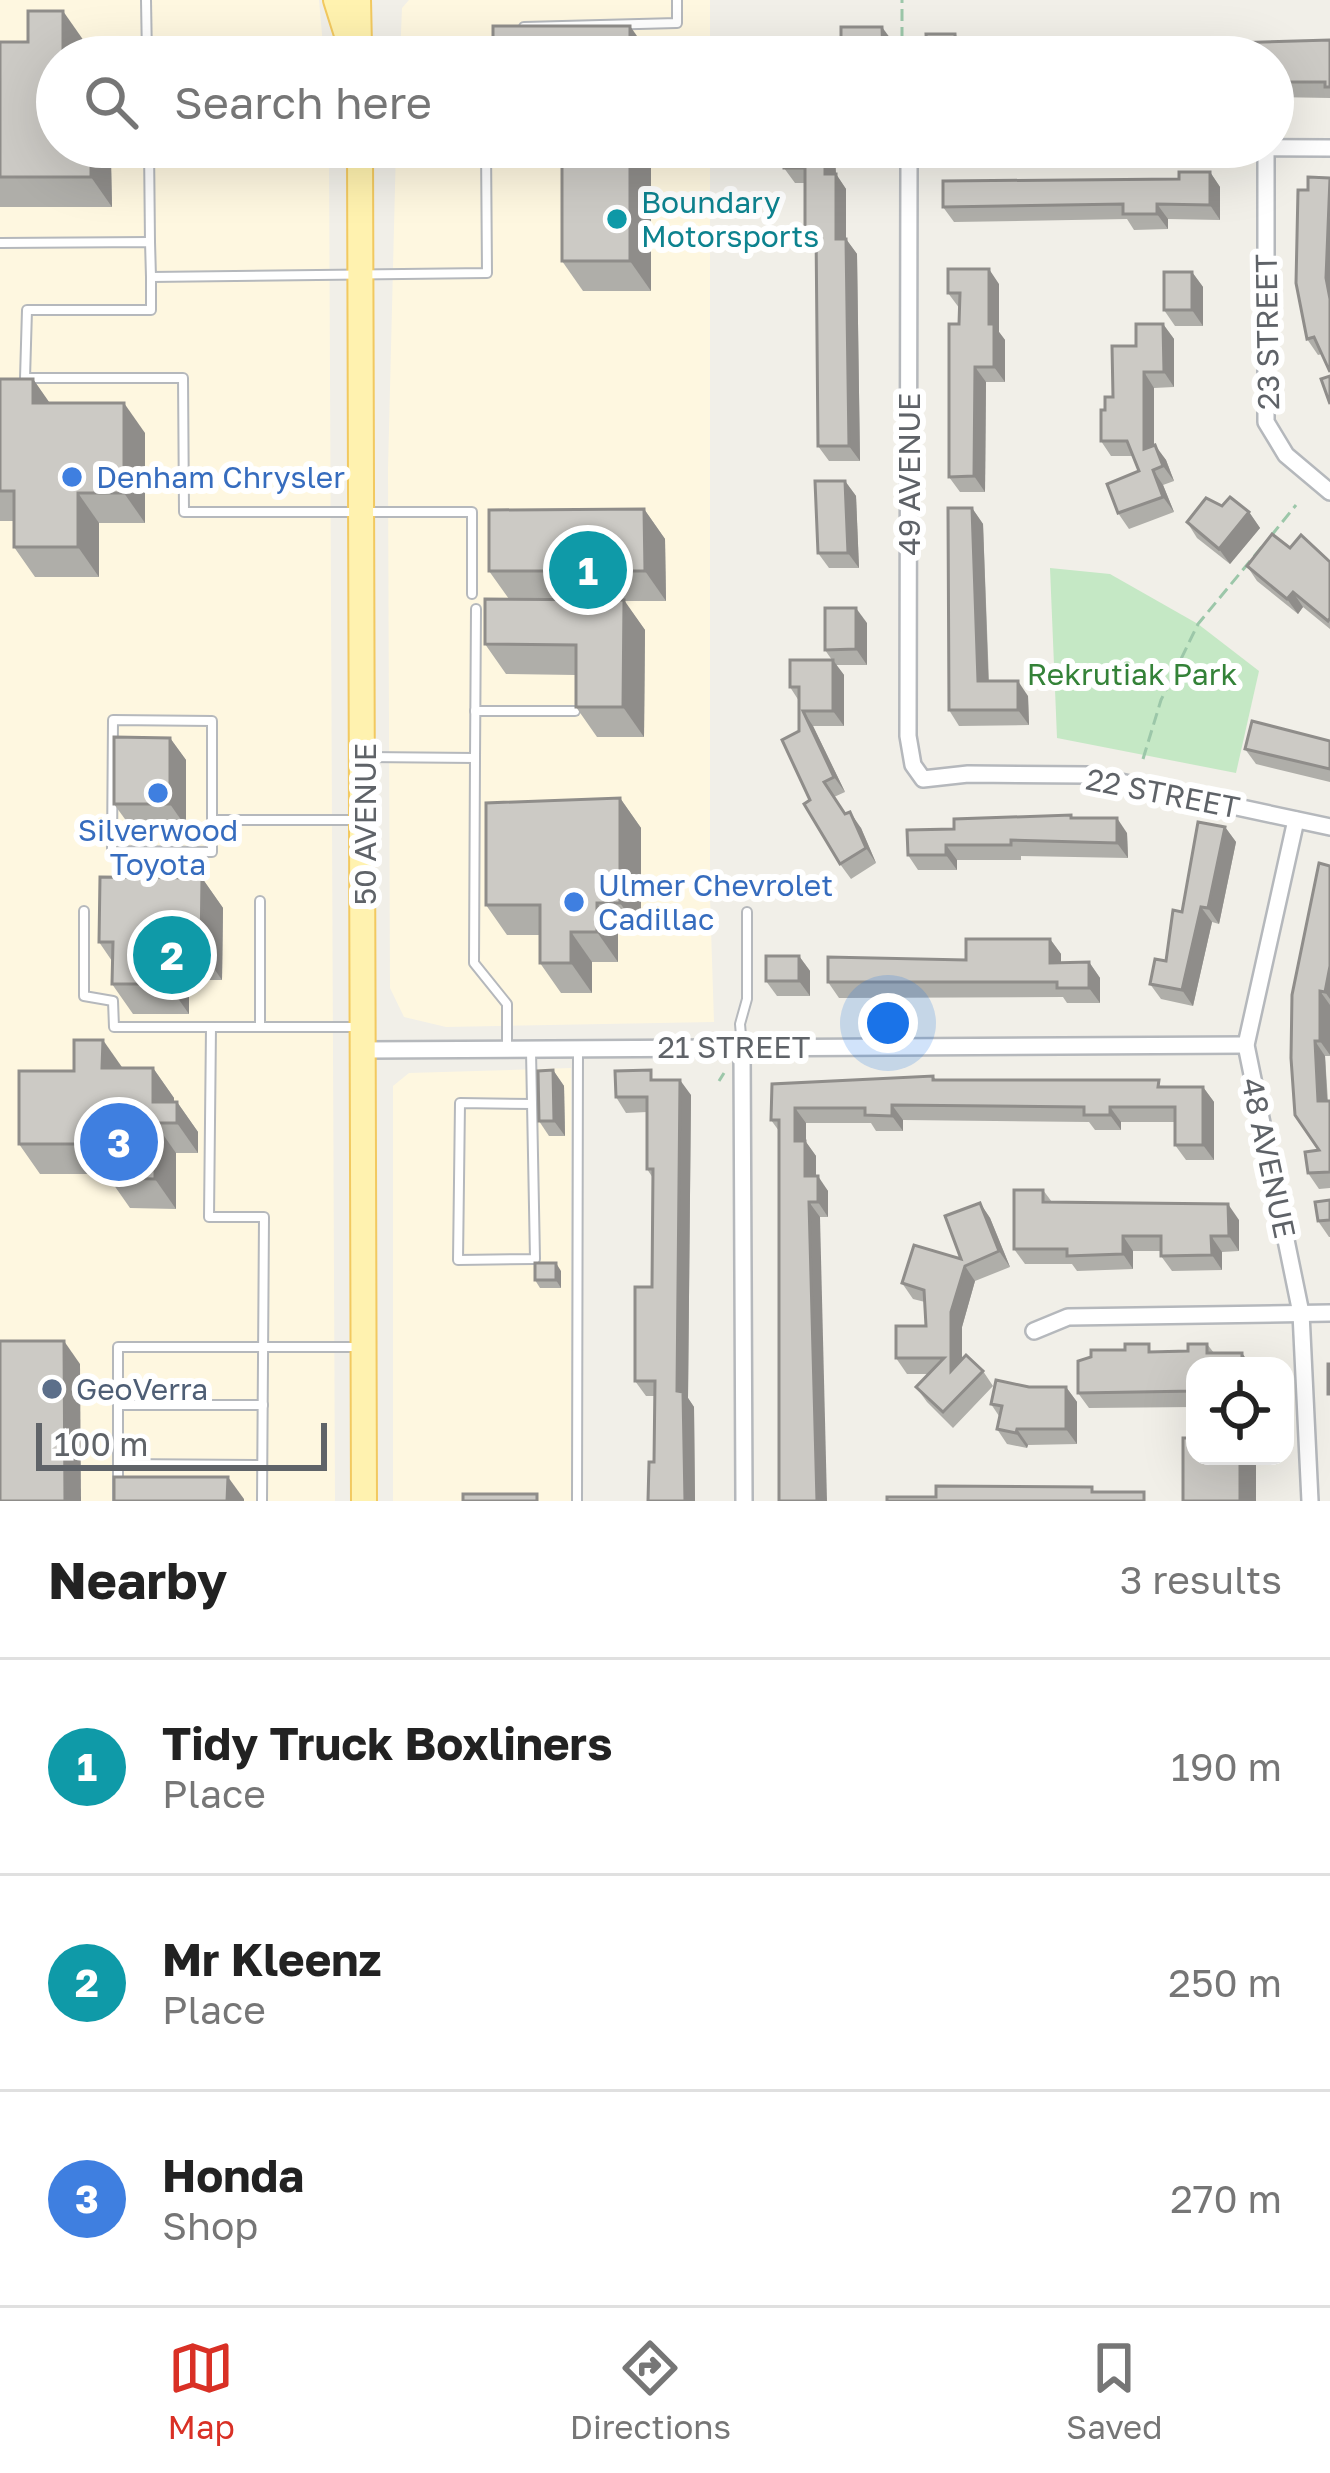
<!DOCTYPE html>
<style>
:root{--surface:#fff;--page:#f6f6f6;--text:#222;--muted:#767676;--line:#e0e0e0;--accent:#d93025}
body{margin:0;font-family:"Golos Text",sans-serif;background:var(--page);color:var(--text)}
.controls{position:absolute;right:36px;bottom:36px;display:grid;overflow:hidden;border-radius:24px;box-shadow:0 12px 48px #0002}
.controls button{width:108px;height:108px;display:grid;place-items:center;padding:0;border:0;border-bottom:3px solid var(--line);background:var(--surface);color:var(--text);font:60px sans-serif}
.scale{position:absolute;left:36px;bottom:30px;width:291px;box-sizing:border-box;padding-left:12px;border:6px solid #5f6368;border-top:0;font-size:33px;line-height:42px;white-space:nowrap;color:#5f6368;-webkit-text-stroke:9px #fff;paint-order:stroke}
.you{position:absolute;left:888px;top:1023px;width:42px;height:42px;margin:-30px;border:9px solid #fff;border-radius:50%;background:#1a73e8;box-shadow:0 0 0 18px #1a73e833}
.badge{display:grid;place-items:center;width:78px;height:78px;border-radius:50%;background:var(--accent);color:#fff;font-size:39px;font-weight:700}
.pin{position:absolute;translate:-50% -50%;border:6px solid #fff;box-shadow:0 3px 12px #0006}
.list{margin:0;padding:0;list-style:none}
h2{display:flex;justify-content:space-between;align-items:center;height:156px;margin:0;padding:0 48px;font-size:51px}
h2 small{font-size:39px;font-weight:400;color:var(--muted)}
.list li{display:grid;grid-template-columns:78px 1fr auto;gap:36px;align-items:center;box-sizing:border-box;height:216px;padding:0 48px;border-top:3px solid var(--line)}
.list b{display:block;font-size:45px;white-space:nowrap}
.list p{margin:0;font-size:39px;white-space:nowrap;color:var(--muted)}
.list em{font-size:39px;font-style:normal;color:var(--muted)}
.icon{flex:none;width:66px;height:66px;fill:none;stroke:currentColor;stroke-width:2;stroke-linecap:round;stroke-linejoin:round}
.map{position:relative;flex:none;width:1330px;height:1501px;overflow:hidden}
.search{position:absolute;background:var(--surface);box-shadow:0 12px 48px #0002;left:36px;right:36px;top:36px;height:132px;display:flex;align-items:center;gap:30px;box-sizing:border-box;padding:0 42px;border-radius:66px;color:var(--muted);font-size:45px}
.sheet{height:804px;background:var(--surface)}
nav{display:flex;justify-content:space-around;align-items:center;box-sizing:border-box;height:168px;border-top:3px solid var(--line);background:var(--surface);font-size:33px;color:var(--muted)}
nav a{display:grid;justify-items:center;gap:6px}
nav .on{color:var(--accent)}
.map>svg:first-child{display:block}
.commercial{fill:#fef7e0}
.green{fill:#c5e8c5}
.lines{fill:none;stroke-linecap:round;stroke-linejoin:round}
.lane-casing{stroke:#b5b8bc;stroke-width:12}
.street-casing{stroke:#b5b8bc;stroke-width:20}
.primary-casing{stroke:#f2c960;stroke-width:28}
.path{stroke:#9cc7a9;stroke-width:3;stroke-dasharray:12 6;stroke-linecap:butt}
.lane{stroke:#fff;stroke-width:8}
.street{stroke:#fff;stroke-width:15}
.primary{stroke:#fff2af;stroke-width:24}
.wall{fill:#afaea9}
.shaded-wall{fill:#8f8d8a}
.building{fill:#cccac5;stroke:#8f8d8a;stroke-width:3}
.culture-dot{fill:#0f9aa8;stroke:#fff;stroke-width:4.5}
.shop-dot{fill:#3f7fe0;stroke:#fff;stroke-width:4.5}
.service-dot{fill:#5c6f8a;stroke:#fff;stroke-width:4.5}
.labels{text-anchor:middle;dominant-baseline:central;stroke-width:12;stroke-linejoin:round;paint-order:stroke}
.culture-label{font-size:30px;fill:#0d838f;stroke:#fff;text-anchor:start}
.street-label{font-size:30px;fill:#5f6368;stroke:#fff}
.shop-label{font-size:30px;fill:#366cbe;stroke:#fff;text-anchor:start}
.park-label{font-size:30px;fill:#348238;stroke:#fff}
.service-label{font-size:30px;fill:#4e5e75;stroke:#fff;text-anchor:start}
</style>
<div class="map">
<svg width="1330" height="1501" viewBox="0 0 1330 1501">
<rect width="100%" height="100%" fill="#f1efe8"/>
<g class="commercial">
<path d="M0 0H319L324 57H57V147H329L335 1501H0Z"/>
<path d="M409 0H710V57H400L402 8Z"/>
<path d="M396 147H710V898L714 1022 446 1027 404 1017 390 988 388 469Z"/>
<path d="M571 1068V1501H393V1086L409 1073Z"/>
</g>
<path class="green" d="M1050 568 1110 574 1198 624 1259 671 1236 773 1057 738Z"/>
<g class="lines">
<defs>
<g id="lane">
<path d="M146 0 147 57"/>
<path d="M524 27 677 23V0"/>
<path d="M488 57 499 38"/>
<path d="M149 147 150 242"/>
<path d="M0 243 150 242 151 277 487 273 486 147"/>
<path d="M151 277V310H27L25 378H183L184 512H472V594"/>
<path d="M475 711H575"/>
<path d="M366 757 475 758 476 609"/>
<path d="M475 758 474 963 507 1004V1049"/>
<path d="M212 820V852L112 851 113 720 212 721V820H357"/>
<path d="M260 901V1027H358"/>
<path d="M84 911V996L113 1001 114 1027H260"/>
<path d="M211 1027 209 1217H264L262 1501"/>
<path d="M742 1047 740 1024 747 999V912"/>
<path d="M531 1051 535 1259 458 1260 460 1103 532 1104"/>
<path d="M118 1405H263"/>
<path d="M118 1464 262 1465"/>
<path d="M118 1501V1347H359"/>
<path d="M577 1501 578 1050"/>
</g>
<g id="street">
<path d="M916 147 909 165 908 736 913 765 923 779 968 774 1088 775 1330 827"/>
<path d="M1062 147 1330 148"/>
<path d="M1266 148V422L1286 455 1330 492"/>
<path d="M1296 820 1246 1045 1301 1313 1310 1501"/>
<path d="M742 1047 744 1501"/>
<path d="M366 1050 1246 1045"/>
<path d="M1034 1331 1068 1317 1330 1313"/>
</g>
<g id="primary">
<path d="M336 0 354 57"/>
<path d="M358 0 359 46"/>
<path d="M360 147 364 1501"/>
</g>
</defs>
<use href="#lane" class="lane-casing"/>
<use href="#street" class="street-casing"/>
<use href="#primary" class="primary-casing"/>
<g class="path">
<path d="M902 57V0"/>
<path d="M1271 536 1296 505"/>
<path d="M1143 759 1161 700 1198 624 1265 543"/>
<path d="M719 1081 724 1073"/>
</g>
<use href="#lane" class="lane"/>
<use href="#street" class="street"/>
<use href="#primary" class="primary"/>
</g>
<g class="wall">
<path d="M1330 40V98L1273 97V57H927L966 49V52H1003L1006 56 1130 57Z"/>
<path d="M84 41 57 147H117V161H111L112 207H0V42Z"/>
<path d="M893 42V57H845L841 52Z"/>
<path d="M562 147H651V291H583L562 261Z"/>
<path d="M784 147 836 174 846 189V239L857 254 860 461H829L818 446 816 243 805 228V183H795L784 168Z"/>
<path d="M1210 172 1220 187V220L1168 219V229L1134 230 1127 219 954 222 943 207 1179 179Z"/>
<path d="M1330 178V372L1322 354 1318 355 1307 339 1308 190Z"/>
<path d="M1192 272 1203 287V326H1175L1164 310Z"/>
<path d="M999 284V332L1005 340V382H986L985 492H960L949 477 960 309 948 293Z"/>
<path d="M1163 324 1174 339V387L1154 388V445L1166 460 1174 481 1163 485 1174 512 1129 529 1118 513 1139 471 1133 456H1111L1101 441 1105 410 1113 397 1136 346Z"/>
<path d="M0 379H33L49 403 145 433V523H99V577H35L14 547V521H0Z"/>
<path d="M845 481 856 496 859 568H829L818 553Z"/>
<path d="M972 508 983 524 989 681 1028 696 1029 725 959 726 949 710Z"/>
<path d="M644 509 665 539 666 601H624L645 630 644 737H597L576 707V675L506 674 485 644 509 599 489 571Z"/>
<path d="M1249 512 1260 528 1230 564 1197 538 1187 522Z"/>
<path d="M1290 548 1330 562V629L1303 607 1298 614 1257 581 1247 566Z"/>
<path d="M867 623V665H836L844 675V726H813L845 792 834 797 845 814 861 828 876 863 851 879 840 864 810 800 799 731V701L790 687 832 660 825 650Z"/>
<path d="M170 738 186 760V827L130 826 114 804Z"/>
<path d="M1330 741V782L1256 764 1245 749Z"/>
<path d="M620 798 641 828V933H618V962H592V993H561L540 963V935H507L486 905Z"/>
<path d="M1071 815 1073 818 1127 833 1128 858 1021 856V860H957V870H918L908 855 954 829Z"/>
<path d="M1225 827 1236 842 1219 924 1212 922 1193 1006 1161 999 1150 984 1166 961 1182 912Z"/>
<path d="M1330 866V1056H1325L1328 1101H1330V1188L1319 1189 1308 1173 1319 1150 1295 1115Z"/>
<path d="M202 878 223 908 222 980H189V1014H133L112 984V961L99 942Z"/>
<path d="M1050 939 1061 954V963L1089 962 1100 978V1003H1067L1063 997 839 998 828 982 966 960Z"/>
<path d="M799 956 810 971V996H777L766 981Z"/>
<path d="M122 1068H153L174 1098V1102H177L198 1132V1153H176V1209L130 1208 109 1178V1174H40L19 1144 74 1071Z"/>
<path d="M553 1070 564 1086 565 1136H549L539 1121Z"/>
<path d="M933 1076 936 1080 1203 1087 1214 1102V1160H1186L1175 1145V1122H1121V1130H1095L1089 1122 903 1120V1131H876L871 1123H806V1142L816 1156V1176L828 1191V1217H820V1269L779 1131 771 1120 772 1084Z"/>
<path d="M658 1080 691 1095 688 1398 694 1407 695 1501H648L654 1462V1396H646L635 1381 652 1287 653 1178 647 1169V1112L626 1113 616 1097Z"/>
<path d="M1043 1190 1052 1202 1239 1220V1251L1222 1252V1270L1172 1271 1161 1256V1251H1133V1269L1077 1271 1072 1264H1025L1014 1249Z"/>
<path d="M1330 1200V1237H1329L1318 1221Z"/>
<path d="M980 1203 990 1218 1010 1267 975 1281 962 1327V1359L983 1371 993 1386 953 1428 927 1402 916 1387 929 1374H907L896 1358 926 1326 925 1302 913 1299 902 1283 961 1259Z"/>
<path d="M561 1271V1288H540L535 1280Z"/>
<path d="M1207 1344 1214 1353H1242L1251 1366H1195V1407L1089 1408 1078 1393 1154 1352 1188 1351Z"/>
<path d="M1029 1387H1066L1077 1402V1444L1028 1445 1027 1448 1007 1444 997 1429 999 1416 991 1404Z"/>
</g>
<g class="shaded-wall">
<path d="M63 11 84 41V57H63Z"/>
<path d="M630 26 651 56V57H630Z"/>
<path d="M882 27 893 42V57H883Z"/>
<path d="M955 34 966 49V57H956Z"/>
<path d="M91 147H102L111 161 112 207 91 177Z"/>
<path d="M107 147H117V161Z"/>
<path d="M630 147H651V291L630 261Z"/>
<path d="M825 147H835L836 174 846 189V239L857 254 860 461 849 446 836 239 825 174Z"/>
<path d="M1210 172 1220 187V220L1210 205Z"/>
<path d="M1157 204 1168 219V229L1157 214Z"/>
<path d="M1327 215 1330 219V299L1326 278Z"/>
<path d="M989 269 999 284V332L1005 340V382L994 367 989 324Z"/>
<path d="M1192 272 1203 287V326L1192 310Z"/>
<path d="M1163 324 1174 339V387L1164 372Z"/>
<path d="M975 367 986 382 985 492 974 476Z"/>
<path d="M1144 372 1154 388V464L1144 449Z"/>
<path d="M33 379 54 409 33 403Z"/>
<path d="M124 403 145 433V523L124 493Z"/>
<path d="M1155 445 1166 460 1174 481 1163 466Z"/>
<path d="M1153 470 1163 485 1174 512 1163 497Z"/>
<path d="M845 481 856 496 859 568 848 553Z"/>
<path d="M78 493 99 523V577L78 547Z"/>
<path d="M972 508 983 524 989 697 978 681Z"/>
<path d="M644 509 665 539 666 601 645 571Z"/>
<path d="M1249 512 1260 528 1230 564 1219 549Z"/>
<path d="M1293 592 1303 607 1298 614 1287 599Z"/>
<path d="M624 600 645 630 644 737 623 707Z"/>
<path d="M856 608 867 623V665L856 649Z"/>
<path d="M833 660 844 675V726L833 711Z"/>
<path d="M1018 681 1028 696 1029 725 1018 710Z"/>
<path d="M803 711 813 726 845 792 834 777Z"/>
<path d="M170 738 186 760V827L170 804Z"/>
<path d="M620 798 641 828V933L620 903Z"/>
<path d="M850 812 861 828 876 863 866 848Z"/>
<path d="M1117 818 1127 833 1128 858 1117 843Z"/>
<path d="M1225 827 1236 842 1219 924 1208 908Z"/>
<path d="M946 845 957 860V870L946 855Z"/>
<path d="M202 878 223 908 222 980 201 950Z"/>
<path d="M597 903 618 933V962L597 932Z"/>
<path d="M1201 907 1212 922 1193 1006 1182 990Z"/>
<path d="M571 932 592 962V993L571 963Z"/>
<path d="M1050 939 1061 954V978L1050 963Z"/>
<path d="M168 950 189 980V1014L168 984Z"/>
<path d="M799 956 810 971V996L799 981Z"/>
<path d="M1089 962 1100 978V1003L1089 988Z"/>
<path d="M1330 966V999L1325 992Z"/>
<path d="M1320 991 1330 1005V1055L1320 1041Z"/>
<path d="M103 1040 124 1070 102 1068Z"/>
<path d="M1315 1041 1325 1056 1328 1117 1318 1101Z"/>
<path d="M153 1068 174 1098V1123L153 1102Z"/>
<path d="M553 1070 564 1086 565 1136 554 1121Z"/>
<path d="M680 1080 691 1095 688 1398 694 1407 695 1501H685L677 1391Z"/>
<path d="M1203 1087 1214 1102V1160L1203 1145Z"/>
<path d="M177 1102 198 1132V1153L177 1123Z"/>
<path d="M892 1105 903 1120V1131L892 1116Z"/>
<path d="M1110 1107 1121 1122V1130L1110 1115Z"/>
<path d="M795 1108 806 1123V1142L816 1156V1191L805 1176 795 1141Z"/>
<path d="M155 1123 176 1153V1209L155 1179Z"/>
<path d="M818 1176 828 1191V1217L818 1202Z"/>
<path d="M809 1202 820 1217 827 1501H817Z"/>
<path d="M980 1203 990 1218 1010 1267 999 1251Z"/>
<path d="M1228 1204 1239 1220V1251L1229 1236Z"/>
<path d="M1123 1236 1133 1251V1269L1123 1254Z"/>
<path d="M1211 1236 1222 1252V1270L1212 1255Z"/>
<path d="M556 1263 561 1271V1288L556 1280Z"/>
<path d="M965 1266 975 1281 962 1327V1386L951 1371V1312Z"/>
<path d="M64 1341 80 1364 81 1501H65Z"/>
<path d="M1242 1353 1251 1366H1242Z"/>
<path d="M1066 1387 1077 1402V1444L1066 1429Z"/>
<path d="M1017 1429 1028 1445 1027 1448 1016 1433Z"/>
<path d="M1240 1456H1252L1256 1461V1501H1240Z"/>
<path d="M228 1477 244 1499V1501H227Z"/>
</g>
<g class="building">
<path d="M28 11H63V57H57V147H91V177H0V42H28Z"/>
<rect x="493" y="26" width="137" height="31"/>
<path d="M841 27H882L883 57H855V52H841Z"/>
<path d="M926 34H955L956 57H927Z"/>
<path d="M1330 40V87H1325V82H1273V57H964V52H1003V56L1130 57V46Z"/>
<rect x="562" y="147" width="68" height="114"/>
<path d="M784 147H825V174H836V239H846L849 446H818L816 228H805V168H784Z"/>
<path d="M1179 172H1210V205L1157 204V214H1123V204L943 207V181L1179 179Z"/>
<path d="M1308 177 1330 178 1326 278 1330 299V372L1314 337 1307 339 1296 283 1298 190H1308Z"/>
<path d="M948 269H989V324H994V367H975L974 476 949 477V324H959L960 293H948Z"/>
<rect x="1164" y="272" width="28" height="38"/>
<path d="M1136 324H1163L1164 372H1144V449L1155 445 1163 466 1153 470 1163 497 1118 513 1107 484 1139 471 1127 441H1101V410H1105V397H1113L1112 346H1136Z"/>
<path d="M1330 376V404L1321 379Z"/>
<path d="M0 379H33V403H124V493H78V547H14V491H0Z"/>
<path d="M815 481H845L848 553H818Z"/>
<path d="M1230 497 1249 512 1219 549 1187 522 1206 498 1222 506Z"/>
<path d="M948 508H972L978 681H1018V710H949Z"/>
<path d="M644 509 645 571H489V510Z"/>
<path d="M1272 534 1290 548 1301 535 1330 562V618L1328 621 1293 592 1287 599 1247 566Z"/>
<path d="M485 599 624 600 623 707H576V645L485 644Z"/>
<path d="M825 608H856V649L825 650Z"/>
<path d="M790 660H833V711H803L834 777 824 782 845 814 850 812 866 848 840 864 804 804 810 800 782 740 799 731V687H790Z"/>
<path d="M1252 721 1330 741V769L1245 749Z"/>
<path d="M114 737 170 738V804H114Z"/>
<path d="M620 798V903H597V932H571V963H540V905H486V803Z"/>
<path d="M1071 815V818H1117V843L1011 840V845H946V855H908L907 830 954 829V819Z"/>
<path d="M1198 822 1225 827 1208 908 1201 907 1182 990 1150 984 1155 959 1166 961 1173 910 1182 912Z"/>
<path d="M1319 863 1330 866V966L1325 992 1320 991V1041H1315L1318 1101H1330V1172L1308 1173 1305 1152 1319 1150 1295 1115 1291 1058 1292 995Z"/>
<path d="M100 877 202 878 201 950H168V984H112L113 942H99Z"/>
<path d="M966 939H1050V963L1089 962V988H1057V982H828V957L966 960Z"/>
<rect x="766" y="956" width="33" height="25"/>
<path d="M74 1040H103L102 1068H153V1102H177V1123H155V1179L109 1178V1144H19V1071H74Z"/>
<path d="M553 1070 554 1121H539L538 1071Z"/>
<path d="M651 1070V1080H680L677 1391 683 1392 685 1501H648L649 1462H654L655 1381H635V1287H652L653 1169H647V1097H616L615 1071Z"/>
<path d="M933 1076V1080H1159L1158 1087H1203V1145H1175V1107H1110V1115H1084V1107L892 1105V1116L865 1115V1108H795V1141H805V1176H818V1202H809L817 1501H779V1120H771L772 1084Z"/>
<path d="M1014 1190H1043V1202L1228 1204 1229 1236H1211L1212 1255 1161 1256V1236H1123V1254L1067 1256V1249H1014Z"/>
<path d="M1330 1200V1220L1318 1221 1315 1202Z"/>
<path d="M980 1203 999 1251 965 1266 951 1312V1371L966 1355 983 1371 943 1412 916 1387 944 1358H896V1326H926L924 1290 902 1283 914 1245 961 1259 945 1216Z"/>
<rect x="535" y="1263" width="21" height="17"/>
<path d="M0 1341H64L65 1501H0Z"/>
<path d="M1125 1344H1149V1352L1188 1351V1344H1207V1353H1242V1366H1195V1391L1078 1393V1361L1091 1357V1350H1125Z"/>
<rect x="1328" y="1364" width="2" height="30"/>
<path d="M996 1380 1029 1387H1066V1429H1017L1016 1433 997 1429 1002 1406 991 1404Z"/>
<path d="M1183 1438H1195V1456H1240V1501H1183Z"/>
<path d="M114 1477H228L227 1501H114Z"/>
<path d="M936 1486 1092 1487V1492H1144V1501H887V1497H936Z"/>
<rect x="463" y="1494" width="74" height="7"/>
</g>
<circle class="culture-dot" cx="617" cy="219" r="12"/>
<g class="shop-dot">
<circle cx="72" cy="477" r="12"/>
<circle cx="158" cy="793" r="12"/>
<circle cx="574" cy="902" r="12"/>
</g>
<circle class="service-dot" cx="52" cy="1389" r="12"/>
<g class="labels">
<g class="culture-label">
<text x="641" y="202">Boundary<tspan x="641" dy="34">Motorsports</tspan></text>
</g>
<g class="street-label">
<text transform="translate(1267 332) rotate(-91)">23 STREET</text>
<text transform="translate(909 474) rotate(-90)">49 AVENUE</text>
<text transform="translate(1163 793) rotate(11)">22 STREET</text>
<text transform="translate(365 824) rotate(-90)">50 AVENUE</text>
<text x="734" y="1047">21 STREET</text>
<text transform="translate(1269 1158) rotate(78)">48 AVENUE</text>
</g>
<g class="shop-label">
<text x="96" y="477">Denham Chrysler</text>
<text x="158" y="830" text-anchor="middle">Silverwood<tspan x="158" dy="34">Toyota</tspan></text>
<text x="598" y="885">Ulmer Chevrolet<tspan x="598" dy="34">Cadillac</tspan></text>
</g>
<g class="park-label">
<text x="1132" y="674">Rekrutiak Park</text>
</g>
<g class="service-label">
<text x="76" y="1389">GeoVerra</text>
</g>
</g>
</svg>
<div class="controls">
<button><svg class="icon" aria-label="locate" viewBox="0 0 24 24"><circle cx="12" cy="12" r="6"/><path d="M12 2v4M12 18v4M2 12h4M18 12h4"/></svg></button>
</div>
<div class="scale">100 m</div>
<div class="you"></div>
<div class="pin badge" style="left:588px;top:570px;background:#0f9aa8">1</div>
<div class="pin badge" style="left:172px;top:955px;background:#0f9aa8">2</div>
<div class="pin badge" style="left:119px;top:1142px;background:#3f7fe0">3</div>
<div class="search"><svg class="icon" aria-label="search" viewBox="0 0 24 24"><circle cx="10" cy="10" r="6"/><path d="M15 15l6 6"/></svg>Search here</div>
</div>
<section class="sheet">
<h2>Nearby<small>3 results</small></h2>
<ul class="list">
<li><span class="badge" style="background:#0f9aa8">1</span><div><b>Tidy Truck Boxliners</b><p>Place</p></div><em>190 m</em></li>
<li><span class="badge" style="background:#0f9aa8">2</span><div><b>Mr Kleenz</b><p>Place</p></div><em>250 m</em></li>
<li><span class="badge" style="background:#3f7fe0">3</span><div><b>Honda</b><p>Shop</p></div><em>270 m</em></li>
</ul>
</section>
<nav>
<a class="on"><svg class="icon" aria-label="map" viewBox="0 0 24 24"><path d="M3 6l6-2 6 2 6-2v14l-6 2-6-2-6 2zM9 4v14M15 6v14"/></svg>Map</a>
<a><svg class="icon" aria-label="directions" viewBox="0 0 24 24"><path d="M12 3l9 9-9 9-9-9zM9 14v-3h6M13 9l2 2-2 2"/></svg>Directions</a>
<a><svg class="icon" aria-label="saved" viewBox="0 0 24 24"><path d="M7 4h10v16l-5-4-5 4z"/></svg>Saved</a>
</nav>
